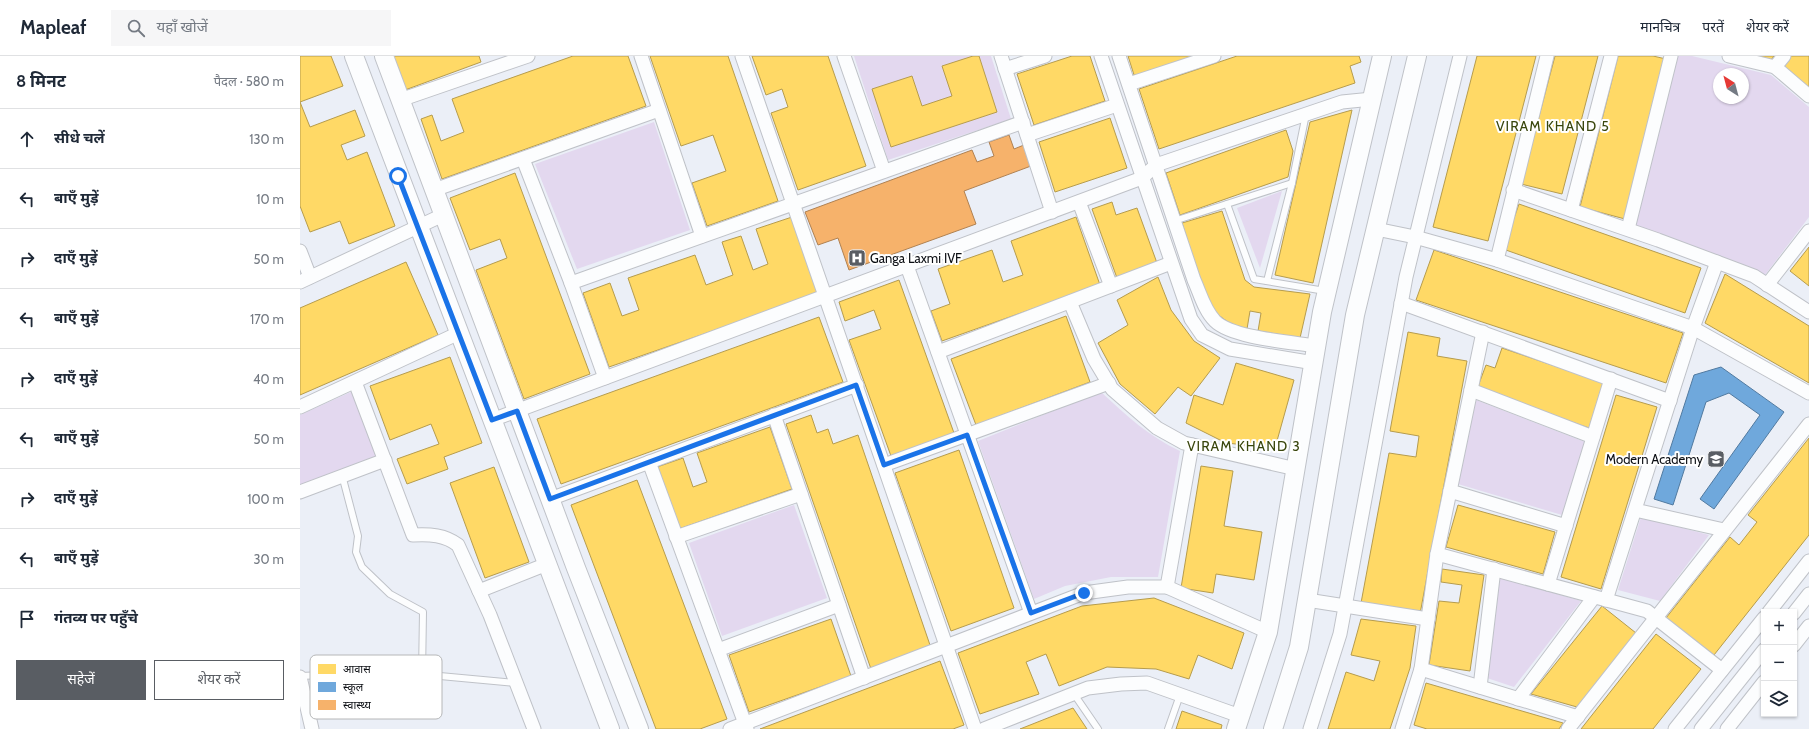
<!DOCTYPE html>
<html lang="hi">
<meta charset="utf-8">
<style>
:root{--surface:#fff;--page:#f6f6f7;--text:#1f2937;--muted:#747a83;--line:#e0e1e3;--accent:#595d63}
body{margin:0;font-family:Cabin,"Noto Sans Devanagari",sans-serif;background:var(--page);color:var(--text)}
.controls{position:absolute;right:12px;bottom:12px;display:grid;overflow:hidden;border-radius:0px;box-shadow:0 1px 3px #0004}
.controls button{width:36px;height:36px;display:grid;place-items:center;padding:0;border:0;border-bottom:1px solid var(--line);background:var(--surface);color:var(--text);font:20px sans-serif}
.compass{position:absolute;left:1413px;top:12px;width:36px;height:36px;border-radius:50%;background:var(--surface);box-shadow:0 1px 3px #0004;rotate:324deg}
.stop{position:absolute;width:12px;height:12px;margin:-9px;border:3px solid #1a73e8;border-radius:50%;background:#fff}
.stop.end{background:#1a73e8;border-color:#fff;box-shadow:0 1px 4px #0008}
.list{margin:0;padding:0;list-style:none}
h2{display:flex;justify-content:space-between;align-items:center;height:52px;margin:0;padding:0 16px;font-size:17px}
h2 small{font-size:13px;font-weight:400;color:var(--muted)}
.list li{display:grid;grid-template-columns:26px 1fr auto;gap:12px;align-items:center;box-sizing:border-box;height:60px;padding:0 16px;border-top:1px solid var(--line)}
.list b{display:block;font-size:15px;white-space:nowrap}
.list em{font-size:13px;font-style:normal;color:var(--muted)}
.actions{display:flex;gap:8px;padding:12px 16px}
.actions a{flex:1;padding:9px 0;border:1px solid var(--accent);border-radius:0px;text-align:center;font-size:14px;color:var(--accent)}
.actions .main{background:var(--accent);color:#fff}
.icon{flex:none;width:22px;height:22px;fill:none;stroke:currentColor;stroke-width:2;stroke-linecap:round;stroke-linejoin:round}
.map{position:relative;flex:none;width:1509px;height:673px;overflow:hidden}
header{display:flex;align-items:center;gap:24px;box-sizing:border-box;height:56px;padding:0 20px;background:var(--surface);border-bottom:1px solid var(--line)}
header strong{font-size:19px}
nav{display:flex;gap:22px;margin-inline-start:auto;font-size:14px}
.search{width:280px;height:36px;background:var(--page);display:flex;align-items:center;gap:10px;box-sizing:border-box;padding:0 14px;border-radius:0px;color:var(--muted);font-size:15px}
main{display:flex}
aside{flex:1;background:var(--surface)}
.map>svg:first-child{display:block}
.green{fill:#e3d8ef;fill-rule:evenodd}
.homes{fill:#ffd966;stroke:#b69c4d}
.schools{fill:#6fa8dc;stroke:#517aa0}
.health{fill:#f6b26b;stroke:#b08151}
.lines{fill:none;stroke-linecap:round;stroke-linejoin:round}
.lane-casing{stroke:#bfc2c8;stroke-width:8}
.street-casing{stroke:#bfc2c8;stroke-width:15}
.secondary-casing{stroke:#bfc2c8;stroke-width:20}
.lane{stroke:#fcfdfe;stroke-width:6}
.street{stroke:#fcfdfe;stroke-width:13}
.secondary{stroke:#fcfdfe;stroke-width:18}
.route{stroke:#1a73e8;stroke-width:5}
.labels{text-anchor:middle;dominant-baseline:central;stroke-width:4;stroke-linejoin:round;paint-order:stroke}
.poi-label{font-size:13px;fill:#0b0e13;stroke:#fff;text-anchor:start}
.neighbourhood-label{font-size:14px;letter-spacing:1px;fill:#39460d;stroke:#fff}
.key{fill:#fff;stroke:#b6b7b8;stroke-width:1}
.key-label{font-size:11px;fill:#0b0e13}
</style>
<header>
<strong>Mapleaf</strong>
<div class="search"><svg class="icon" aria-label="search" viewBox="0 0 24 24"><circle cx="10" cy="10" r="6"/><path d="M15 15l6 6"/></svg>यहाँ खोजें</div>
<nav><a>मानचित्र</a><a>परतें</a><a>शेयर करें</a></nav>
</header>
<main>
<aside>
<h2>8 मिनट<small>पैदल · 580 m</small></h2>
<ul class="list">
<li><svg class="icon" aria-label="ahead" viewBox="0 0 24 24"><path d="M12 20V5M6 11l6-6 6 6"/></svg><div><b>सीधे चलें</b></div><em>130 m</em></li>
<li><svg class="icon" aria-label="left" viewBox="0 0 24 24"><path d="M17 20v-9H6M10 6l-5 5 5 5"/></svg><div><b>बाएँ मुड़ें</b></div><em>10 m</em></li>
<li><svg class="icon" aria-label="right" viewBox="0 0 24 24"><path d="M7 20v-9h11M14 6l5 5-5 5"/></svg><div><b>दाएँ मुड़ें</b></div><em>50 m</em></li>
<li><svg class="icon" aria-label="left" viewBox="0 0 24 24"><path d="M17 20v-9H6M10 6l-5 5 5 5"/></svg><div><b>बाएँ मुड़ें</b></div><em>170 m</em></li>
<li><svg class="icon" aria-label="right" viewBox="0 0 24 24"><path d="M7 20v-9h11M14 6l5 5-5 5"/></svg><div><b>दाएँ मुड़ें</b></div><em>40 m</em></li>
<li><svg class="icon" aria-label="left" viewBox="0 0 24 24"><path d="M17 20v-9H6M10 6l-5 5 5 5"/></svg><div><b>बाएँ मुड़ें</b></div><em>50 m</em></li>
<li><svg class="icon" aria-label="right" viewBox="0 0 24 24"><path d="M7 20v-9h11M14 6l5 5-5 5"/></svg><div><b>दाएँ मुड़ें</b></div><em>100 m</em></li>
<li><svg class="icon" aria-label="left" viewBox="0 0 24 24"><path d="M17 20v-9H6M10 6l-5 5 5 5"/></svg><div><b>बाएँ मुड़ें</b></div><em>30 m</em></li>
<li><svg class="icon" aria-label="arrive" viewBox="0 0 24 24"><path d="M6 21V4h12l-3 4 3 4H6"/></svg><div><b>गंतव्य पर पहुँचे</b></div></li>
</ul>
<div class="actions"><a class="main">सहेजें</a><a>शेयर करें</a></div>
</aside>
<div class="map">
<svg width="1509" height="673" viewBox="0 0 1509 673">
<rect width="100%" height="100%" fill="#ebeff7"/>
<g class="green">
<path d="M554 0H691L711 63 588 104Z"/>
<path d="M1375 0H1392L1471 19 1509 51V161L1465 219 1329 168ZM1419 18H1443V42H1419Z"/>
<path d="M354 66 390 174 277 213 235 108Z"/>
<path d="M982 135 960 212 937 152Z"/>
<path d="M53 335 76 401 0 430V359Z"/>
<path d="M801 336C827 360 848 380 880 395L858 521H811L765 530 734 543 678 385Z"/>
<path d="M1176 344 1285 386 1262 459 1158 428Z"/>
<path d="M494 449 527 542 422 580 389 487Z"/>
<path d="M1341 461 1409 479 1360 545 1318 534Z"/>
<path d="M1200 521 1281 545 1214 631 1187 622Z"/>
</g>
<g class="homes">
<path d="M0 0H31L43 30 0 46 10 71 55 54 65 80 41 89 47 104 67 96 95 170 49 188 40 165 10 176 0 150Z"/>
<path d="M93 0H179L181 6 105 34Z"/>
<path d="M273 0H328L346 50 142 123 121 63 132 59 141 85 164 76 152 43Z"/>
<path d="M350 0H428L478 145 407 170 392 127 426 115 413 79 381 90Z"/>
<path d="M452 0H528L566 110 498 134 471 57 488 51 482 33 466 39Z"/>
<path d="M673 0H679L697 56 591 91 572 33 612 20 622 50 652 40 642 10Z"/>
<path d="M772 0H790L805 45 734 69 717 18Z"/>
<path d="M828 0H898L835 22Z"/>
<path d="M937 0H1059L1061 6 1050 10 1055 27 859 93 839 33Z"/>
<path d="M1177 0H1236L1188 185 1133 171Z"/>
<path d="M1255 0H1298L1262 138 1221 128Z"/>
<path d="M1318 0H1353L1366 3 1325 163 1280 151Z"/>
<path d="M1454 0H1474L1471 4Z"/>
<path d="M1490 0H1509V34L1481 11Z"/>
<path d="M1052 54 1013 227 975 219 1010 66Z"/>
<path d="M810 62 827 112 755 136 739 86Z"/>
<path d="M986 74 993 95 988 121 880 159 866 117Z"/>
<path d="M215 117 290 318 224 343 176 214 207 202 200 183 170 194 150 142Z"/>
<path d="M812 146 816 159 837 152 857 207 817 222 792 153Z"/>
<path d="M1219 148 1401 212 1385 257 1203 193Z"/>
<path d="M922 155 945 224 954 231 1010 238 1000 282 958 275 961 257 950 255 947 273 932 269 917 258 905 241 882 167Z"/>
<path d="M492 161 519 238 309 311 283 237 310 227 322 260 339 254 328 222 395 199 406 229 433 219 422 186 441 180 453 214 468 208 456 173Z"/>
<path d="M776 161 800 229 642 285 631 255 650 248 638 213 692 194 703 226 723 219 711 185Z"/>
<path d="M1509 191V230L1490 215Z"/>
<path d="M1134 194 1383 277 1366 327 1116 244Z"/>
<path d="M106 206 138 279 0 339V252Z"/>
<path d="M1425 218 1509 270V327L1405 267Z"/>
<path d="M858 221 871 254 894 285 920 302 891 340 878 331 855 358 820 328 798 287 828 269 817 244Z"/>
<path d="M599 224 654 377 591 400 549 284 581 273 574 254 545 265 539 246Z"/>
<path d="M766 260 790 326 676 369 651 303Z"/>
<path d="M519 261 543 326 261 428 237 363Z"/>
<path d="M1108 276 1140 282 1137 300 1167 305 1120 558 1061 547 1089 397 1116 401 1119 380 1090 375Z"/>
<path d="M1202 292 1305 327 1289 372 1177 333 1186 309 1195 312Z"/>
<path d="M150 301 182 387 144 401 148 413 107 428 97 403 139 388 131 368 90 384 70 330Z"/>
<path d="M936 307 994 324 975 392 926 387 886 367 894 339 923 349Z"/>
<path d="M1316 339 1357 351 1301 533 1261 521Z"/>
<path d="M511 359 517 377 528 373 533 388 558 379 631 592 571 613 486 368Z"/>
<path d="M470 371 492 433 379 473 357 411 383 402 393 431 407 426 397 397Z"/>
<path d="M1509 382V479L1414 599 1366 562 1430 481 1439 489 1457 466 1448 459Z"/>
<path d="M659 394 714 552 651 575 595 417Z"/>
<path d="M901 410 933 415 924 470 962 476 954 524 916 518 913 537 881 532Z"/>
<path d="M194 411 229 506 185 522 150 427Z"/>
<path d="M337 424 427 663 400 673H356L271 449Z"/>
<path d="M1158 449 1255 476 1243 518 1146 491Z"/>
<path d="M1142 513 1184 519 1170 615 1129 609 1139 545 1159 547 1162 529 1141 526Z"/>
<path d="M854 542 944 577 932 613 898 599 889 623 856 613 807 611 759 630 746 598 726 606 739 638 680 658 658 597 782 550Z"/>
<path d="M1302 550 1336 577 1277 651 1231 638Z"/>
<path d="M531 563 551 620 449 656 429 599Z"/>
<path d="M1061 563 1116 570 1110 612 1090 673H1028L1046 616 1074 625 1080 605 1051 599Z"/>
<path d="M1356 578 1401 613 1353 673H1281Z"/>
<path d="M640 605 664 669 653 673H460Z"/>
<path d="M1126 627 1263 667 1259 673H1127L1114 669Z"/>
<path d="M773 652 787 673H720Z"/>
<path d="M882 655 922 669 921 673H876Z"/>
</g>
<path class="schools" d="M1421 311 1484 356 1414 453 1400 443 1460 359 1429 337 1406 346 1373 449 1354 443 1394 319Z"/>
<path class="health" d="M709 79 714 93 724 89 731 110 664 135 676 168 549 214 538 182 518 189 505 156 672 94 677 106 694 100 689 86Z"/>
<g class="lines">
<defs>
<g id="lane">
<path d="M927 148 954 223 1025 235"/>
<path d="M874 165 992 127"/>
<path d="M967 225 992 127 1006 58"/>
<path d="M42 419 58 480 56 496 62 511 90 538 123 556 122 618"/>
<path d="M0 620 97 616 216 627"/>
<path d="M774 638 798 673"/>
<path d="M868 673 880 639"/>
</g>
<g id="street">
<path d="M341 0 402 180"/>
<path d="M442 0 675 673"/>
<path d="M544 0 584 115"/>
<path d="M701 0 752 156"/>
<path d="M801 0 891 263 902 279 930 293 1014 307"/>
<path d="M819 0 894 224C900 237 904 254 915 265 932 282 991 286 1016 290"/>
<path d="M1429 0 1475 11 1509 40"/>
<path d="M1475 11 1484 0"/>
<path d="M705 13 745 0"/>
<path d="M829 28 914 0"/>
<path d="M100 44 228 0"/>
<path d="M727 79 817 49"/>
<path d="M223 103 271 227 305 322"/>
<path d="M134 134 359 54"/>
<path d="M1213 134 1358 184 1454 220 1509 256"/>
<path d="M779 146 811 230"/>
<path d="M1271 154 1311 0"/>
<path d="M1076 173 1115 181 1197 204 1393 272 1509 337"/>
<path d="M1328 173 1371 0"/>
<path d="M0 195 10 221"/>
<path d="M1197 204 1247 0"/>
<path d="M607 210 731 557"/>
<path d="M0 226 143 159"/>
<path d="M271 227 723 66"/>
<path d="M1467 229 1509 175"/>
<path d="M770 246 794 303 812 333 857 372 884 387 996 413"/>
<path d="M1101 247 1370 345"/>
<path d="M638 296 871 207"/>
<path d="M55 326 113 479C130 478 145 479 158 489L190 559 234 673"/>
<path d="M1171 334 1293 381"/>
<path d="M0 351 159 277"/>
<path d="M474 359 564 622"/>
<path d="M192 364 842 122 856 109 1042 46 1072 43"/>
<path d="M349 406 447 673"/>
<path d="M584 409 809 327"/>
<path d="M1150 435 1266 470"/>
<path d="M0 436 85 404"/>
<path d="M250 443 557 329"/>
<path d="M1335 454 1424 474"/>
<path d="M376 481 501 438"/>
<path d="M1137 498 1347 555 1422 614"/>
<path d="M1248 528 1311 323"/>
<path d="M867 531 892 389"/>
<path d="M179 535 247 508"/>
<path d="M1007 544 1128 563"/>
<path d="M1306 544 1393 272 1417 206"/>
<path d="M1469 556 1509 505"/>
<path d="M1494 557 1509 538"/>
<path d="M1494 589 1509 570"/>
<path d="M418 594 539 549"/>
<path d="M1121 613 1278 661"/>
<path d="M0 621 12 673"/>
<path d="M1180 631 1194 513"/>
<path d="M1218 643 1294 541"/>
<path d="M430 673 784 537 828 531H867L968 576"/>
<path d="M684 673 788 632 821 628 847 627 940 660"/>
<path d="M1010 673 1040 578 1106 221 1160 0"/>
<path d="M1102 673 1121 613 1137 498 1183 276"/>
<path d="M1268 673 1509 368"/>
<path d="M1375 673 1464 562"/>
<path d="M1401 673 1464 594"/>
<path d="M1427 673 1464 626"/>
</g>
<g id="secondary">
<path d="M54 0 310 673"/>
<path d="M84 0 276 512 339 673"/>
<path d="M936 673 968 576 1022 256 1082 0"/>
<path d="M973 673 999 591 1055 259 1117 0"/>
</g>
</defs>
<use href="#lane" class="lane-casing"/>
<use href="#street" class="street-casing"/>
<use href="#secondary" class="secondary-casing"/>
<use href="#lane" class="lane"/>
<use href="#street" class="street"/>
<use href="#secondary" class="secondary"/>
</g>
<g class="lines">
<path class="route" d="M98 120 192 364 217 355 250 443 556 329 584 409 667 379 731 557 784 537"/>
</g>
<defs>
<symbol id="hospital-square" viewBox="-11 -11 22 22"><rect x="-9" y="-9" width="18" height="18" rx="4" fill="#595d63" stroke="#fff"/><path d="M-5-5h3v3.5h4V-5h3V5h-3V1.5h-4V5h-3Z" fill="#fff"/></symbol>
<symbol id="school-square" viewBox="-11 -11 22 22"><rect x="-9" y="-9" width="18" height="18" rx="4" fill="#595d63" stroke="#fff"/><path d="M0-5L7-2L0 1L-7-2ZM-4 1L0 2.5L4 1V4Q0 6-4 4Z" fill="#fff"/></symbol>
</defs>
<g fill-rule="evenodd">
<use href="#hospital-square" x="547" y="192" width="20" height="20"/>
<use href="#school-square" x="1406" y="393" width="20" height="20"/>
</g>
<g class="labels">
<g class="poi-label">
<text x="570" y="202">Ganga Laxmi IVF</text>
<text x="1403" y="403" text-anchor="end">Modern Academy</text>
</g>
<g class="neighbourhood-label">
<text x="1253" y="70">VIRAM KHAND 5</text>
<text x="944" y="390">VIRAM KHAND 3</text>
</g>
</g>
<rect x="10" y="599" width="132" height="64" rx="6" class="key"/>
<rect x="18" y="608" width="18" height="10" fill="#ffd966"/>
<rect x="18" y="626" width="18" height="10" fill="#6fa8dc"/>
<rect x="18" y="644" width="18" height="10" fill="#f6b26b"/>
<g class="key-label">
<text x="43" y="617">आवास</text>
<text x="43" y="635">स्कूल</text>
<text x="43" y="653">स्वास्थ्य</text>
</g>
</svg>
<div class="controls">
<button>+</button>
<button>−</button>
<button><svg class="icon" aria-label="layers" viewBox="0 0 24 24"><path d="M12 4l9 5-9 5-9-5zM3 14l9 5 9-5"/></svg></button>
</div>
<svg class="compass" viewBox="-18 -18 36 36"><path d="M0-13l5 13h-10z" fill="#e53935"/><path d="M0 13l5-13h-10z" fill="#747a83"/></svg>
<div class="stop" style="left:98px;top:120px"></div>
<div class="stop end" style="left:784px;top:537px"></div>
</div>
</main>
